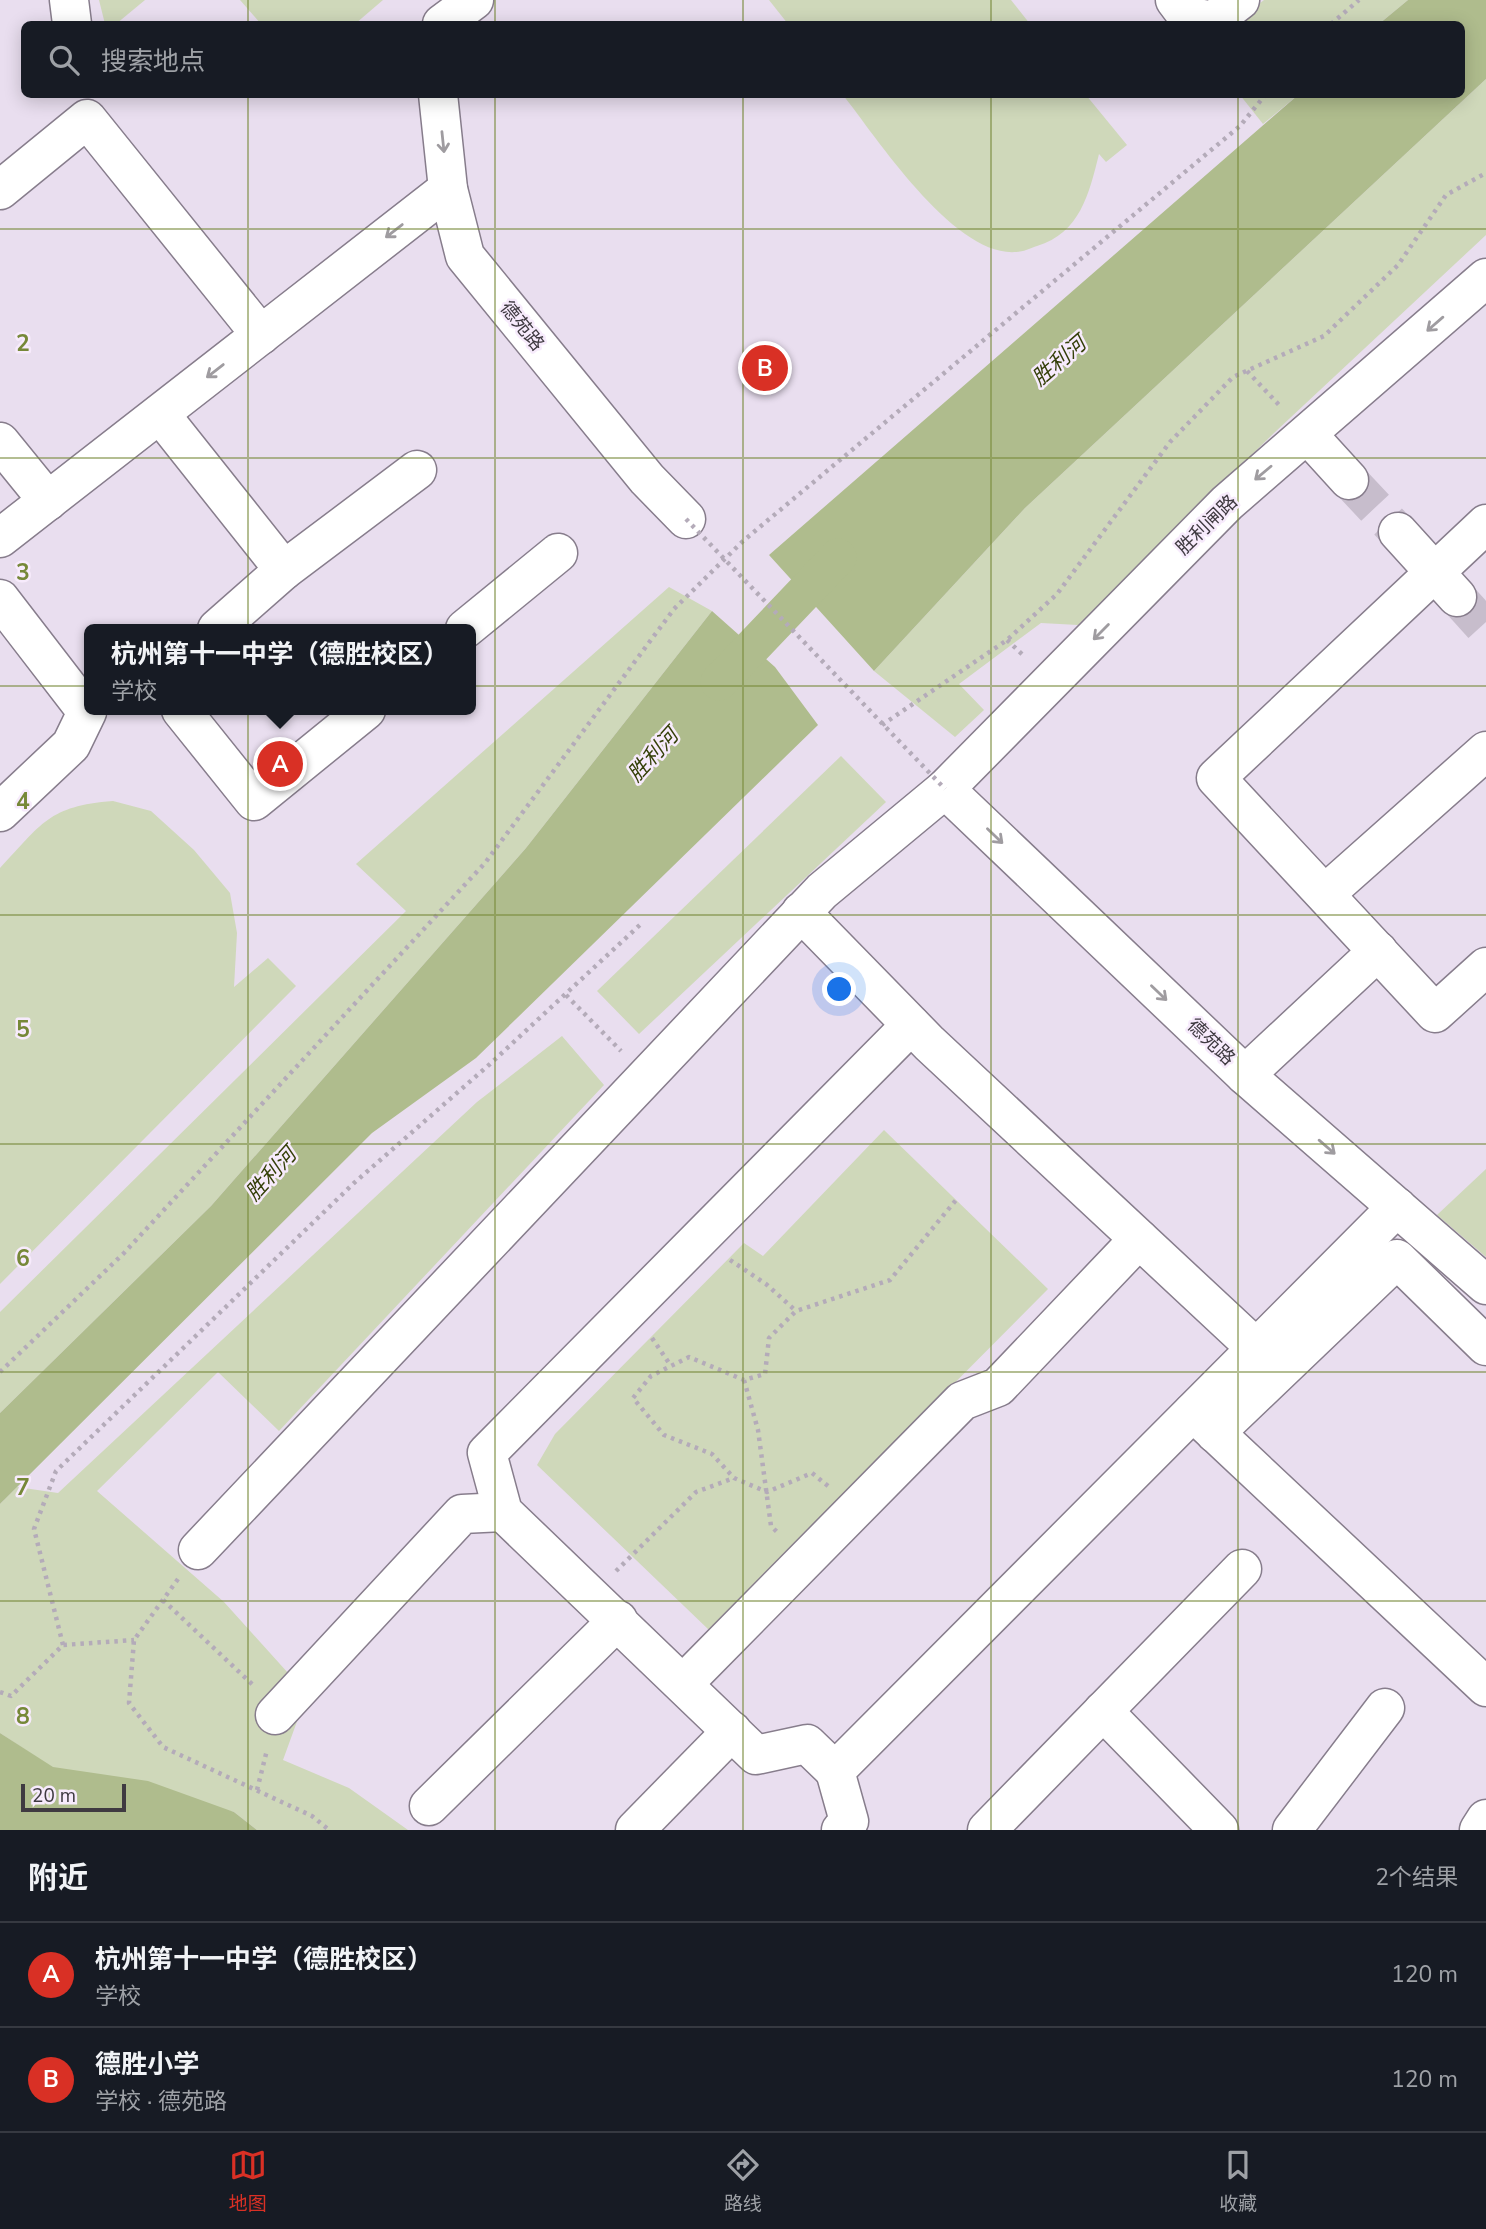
<!DOCTYPE html>
<html lang="zh">
<meta charset="utf-8">
<style>
:root{--surface:#171b24;--page:#242831;--text:#f1f3f6;--muted:#9ea1a6;--line:#363941;--accent:#d93025}
body{margin:0;font-family:"Nunito Sans","Noto Sans SC",sans-serif;background:var(--page);color:var(--text)}
.scale{position:absolute;left:21px;bottom:18px;width:105px;box-sizing:border-box;padding-left:7px;border:4px solid #3f3a41;border-top:0;font-size:19px;line-height:24px;white-space:nowrap;color:#3f3a41;-webkit-text-stroke:5px #f7ebfc;paint-order:stroke}
.you{position:absolute;left:840px;top:990px;width:24px;height:24px;margin:-18px;border:5px solid #fff;border-radius:50%;background:#1a73e8;box-shadow:0 0 0 10px #1a73e833}
.badge{display:grid;place-items:center;width:46px;height:46px;border-radius:50%;background:var(--accent);color:#fff;font-size:23px;font-weight:700}
.pin{position:absolute;translate:-50% -50%;border:4px solid #fff;box-shadow:0 2px 7px #0006}
.popup{position:absolute;left:84px;top:624px;width:392px;height:91px;box-sizing:border-box;display:grid;place-content:center;border-radius:10px;background:var(--surface);filter:drop-shadow(0 2px 5px #0005);font-size:23px;white-space:nowrap;color:var(--muted)}
.popup b{font-size:26px;color:var(--text)}
.popup::after{content:'';position:absolute;left:50%;top:100%;margin-left:-14px;border:14px solid transparent;border-top-color:var(--surface)}
.list{margin:0;padding:0;list-style:none}
h2{display:flex;justify-content:space-between;align-items:center;height:91px;margin:0;padding:0 28px;font-size:30px}
h2 small{font-size:23px;font-weight:400;color:var(--muted)}
.list li{display:grid;grid-template-columns:46px 1fr auto;gap:21px;align-items:center;box-sizing:border-box;height:105px;padding:0 28px;border-top:2px solid var(--line)}
.list b{display:block;font-size:26px;white-space:nowrap}
.list p{margin:0;font-size:23px;white-space:nowrap;color:var(--muted)}
.list em{font-size:23px;font-style:normal;color:var(--muted)}
.icon{flex:none;width:38px;height:38px;fill:none;stroke:currentColor;stroke-width:2;stroke-linecap:round;stroke-linejoin:round}
.map{position:relative;flex:none;width:1486px;height:1830px;overflow:hidden}
.search{position:absolute;background:var(--surface);box-shadow:0 4px 18px #0003;left:21px;right:21px;top:21px;height:77px;display:flex;align-items:center;gap:18px;box-sizing:border-box;padding:0 24px;border-radius:10px;color:var(--muted);font-size:26px}
.sheet{height:301px;background:var(--surface)}
nav{display:flex;justify-content:space-around;align-items:center;box-sizing:border-box;height:98px;border-top:2px solid var(--line);background:var(--surface);font-size:19px;color:var(--muted)}
nav a{display:grid;justify-items:center;gap:4px}
nav .on{color:var(--accent)}
.map>svg:first-child{display:block}
.green{fill:#cfd8ba}
.water{fill:#afbc8d}
.lines{fill:none;stroke-linecap:round;stroke-linejoin:round}
.canal{stroke:#afbc8d;stroke-width:37}
.minor-tunnel{stroke:#c7bdcc;stroke-width:38;stroke-dasharray:38 19;stroke-linecap:butt}
.minor-casing{stroke:#877d8c;stroke-width:41}
.path{stroke:#b4abb9;stroke-width:4.5;stroke-dasharray:3.5 5;stroke-linecap:butt}
.minor{stroke:#fff;stroke-width:38}
.path-bridge{stroke:#b4abb9;stroke-width:4.5;stroke-dasharray:3.5 5;stroke-linecap:butt}
.oneway{stroke:#9f9ca0}
.grid{fill:none;stroke:#768838;stroke-width:2;stroke-opacity:0.55}
.labels{text-anchor:middle;dominant-baseline:central;stroke-width:5;stroke-linejoin:round;paint-order:stroke}
.street-label{font-size:19px;fill:#3f3a41;stroke:#f7ebfc}
.water-label{font-size:21px;font-style:italic;fill:#354009;stroke:#f7ebfc}
.grid-label{font-size:23px;text-anchor:middle;font-weight:bold;fill:#768838;stroke:#f7ebfc;stroke-width:5;stroke-linejoin:round;paint-order:stroke}
</style>
<div class="map">
<svg width="1486" height="1830" viewBox="0 0 1486 1830">
<rect width="100%" height="100%" fill="#e9deef"/>
<g class="green">
<path d="M99 0H145L116 24H105Z"/>
<path d="M240 0H383L355 24H261Z"/>
<path d="M769 0H1011L1030 24H788Z"/>
<path d="M1264 0H1408L1379 24H1232Z"/>
<path d="M1486 79V235L1274 433 1078 625 1041 623 959 684 984 710 955 737 874 671 1025 508Z"/>
<path d="M843 95H1086L1127 145 1106 162 1099 154C1089 194 1080 233 1037 246 1031 248 1023 252 1016 252 954 257 877 138 843 95Z"/>
<path d="M1240 95H1298L1263 124Z"/>
<path d="M669 587 712 611 526 848 211 1206 0 1413V1312L406 911 356 864Z"/>
<path d="M841 756 886 802 639 1034 597 991Z"/>
<path d="M113 801 151 811 194 850 230 893 237 933 234 987 268 958 296 986 0 1284V868C42 824 48 806 113 801Z"/>
<path d="M562 1036 604 1085 279 1431 218 1372 97 1491 224 1602 307 1694 283 1760 349 1788 408 1830H257L234 1812 53 1768 0 1733V1504L17 1487 58 1493 477 1102Z"/>
<path d="M884 1130 1048 1289 709 1630 537 1465 555 1434 744 1243 763 1256Z"/>
<path d="M1486 1169V1257L1437 1215Z"/>
</g>
<g class="water">
<path d="M1408 0H1486V79L1025 508 874 671 769 555 1298 95 1462 94V24H1379Z"/>
<path d="M712 611 775 667 818 725 476 1058 372 1133 0 1504V1413L211 1206 526 848Z"/>
<path d="M0 1733 53 1767 148 1781 234 1812 257 1830H0Z"/>
</g>
<g class="lines">
<path class="canal" d="M719 682 838 557"/>
<g class="minor-tunnel">
<path d="M1349 480 1398 532"/>
<path d="M1457 597 1486 629"/>
</g>
<defs>
<g id="minor">
<path d="M69 0 72 24"/>
<path d="M1175 0 1187 16 1213 21 1240 0"/>
<path d="M442 24 474 0"/>
<path d="M438 94 448 189 465 256 647 479 686 519"/>
<path d="M0 190 87 119 261 335"/>
<path d="M160 414 284 570 417 470"/>
<path d="M1308 435 1349 480"/>
<path d="M0 442 48 501"/>
<path d="M1486 524 1216 778 1435 1013 1486 967"/>
<path d="M1398 532 1457 597"/>
<path d="M0 538 448 189"/>
<path d="M0 599 87 712 71 745 0 812"/>
<path d="M217 629 284 570"/>
<path d="M465 629 558 553"/>
<path d="M181 710 254 801 366 710"/>
<path d="M945 789 1245 1075 1486 1285"/>
<path d="M1325 894 1486 751"/>
<path d="M801 912 929 1043 1256 1348"/>
<path d="M1245 1075 1378 951"/>
<path d="M1193 1412 1486 1687"/>
<path d="M1215 1433 1397 1259 1486 1346"/>
<path d="M198 1550 822 891 945 789 1227 503 1486 278"/>
<path d="M684 1683 962 1401 998 1387 1139 1239"/>
<path d="M1103 1711 1219 1830"/>
<path d="M275 1715 462 1514 503 1512"/>
<path d="M835 1771 807 1744 756 1755 503 1512 487 1453 911 1025"/>
<path d="M429 1806 618 1620"/>
<path d="M635 1830 732 1731"/>
<path d="M841 1830 849 1821 835 1771 1397 1207"/>
<path d="M987 1830 1242 1569"/>
<path d="M1292 1830 1385 1708"/>
<path d="M1479 1830 1486 1819"/>
</g>
</defs>
<use href="#minor" class="minor-casing"/>
<g class="path">
<path d="M1331 24 1359 0"/>
<path d="M1247 371 1281 407"/>
<path d="M1007 640 1024 656"/>
<path d="M882 725 1007 640 1057 594 1170 442 1233 377 1324 336 1398 265 1446 195 1486 173"/>
<path d="M566 995 621 1051"/>
<path d="M730 1260 766 1284 796 1311"/>
<path d="M652 1338 671 1366"/>
<path d="M0 1372 124 1253 485 863 674 609 743 541 1240 126 1266 94"/>
<path d="M744 1380 758 1430 771 1526 779 1534"/>
<path d="M828 1486 812 1473 767 1492 734 1478 712 1454 664 1435 633 1398 651 1376 689 1357 744 1380 765 1374 769 1338 796 1311 890 1280 956 1200"/>
<path d="M616 1571 696 1492 734 1478"/>
<path d="M178 1579 134 1640 129 1703 163 1747 312 1816 329 1830"/>
<path d="M163 1600 254 1686"/>
<path d="M63 1645 34 1529 56 1471 354 1183 490 1064 642 923"/>
<path d="M0 1692 11 1696 63 1645 134 1640"/>
<path d="M257 1790 267 1750"/>
</g>
<use href="#minor" class="minor"/>
<path class="path-bridge" d="M686 519 945 789"/>
</g>
<defs><path id="oneway-shaft" d="M-6 0H5M1.5-3L5.5 0L1.5 3" fill="none" stroke-width="1.6" stroke-linecap="round" stroke-linejoin="round" transform="scale(1.75)"/></defs>
<g class="oneway">
<use href="#oneway-shaft" transform="translate(443 142) rotate(84)"/>
<use href="#oneway-shaft" transform="translate(394 231) rotate(142)"/>
<use href="#oneway-shaft" transform="translate(1435 324) rotate(139)"/>
<use href="#oneway-shaft" transform="translate(215 371) rotate(142)"/>
<use href="#oneway-shaft" transform="translate(1263 473) rotate(140)"/>
<use href="#oneway-shaft" transform="translate(1101 632) rotate(135)"/>
<use href="#oneway-shaft" transform="translate(995 836) rotate(44)"/>
<use href="#oneway-shaft" transform="translate(1159 993) rotate(44)"/>
<use href="#oneway-shaft" transform="translate(1327 1147) rotate(41)"/>
</g>
<path class="grid" d="M248 0V24M495 0V24M743 0V24M991 0V24M1238 0V24M248 94V1830M495 94V1830M743 94V1830M991 94V1830M1238 94V1830M0 229H1486M0 458H1486M0 686H1486M0 915H1486M0 1144H1486M0 1372H1486M0 1601H1486"/>
<g class="labels">
<g class="street-label">
<text transform="translate(522 326) rotate(51)">德苑路</text>
<text transform="translate(1207 525) rotate(-44)">胜利闸路</text>
<text transform="translate(1211 1042) rotate(44)">德苑路</text>
</g>
<g class="water-label">
<text transform="translate(1059 361) rotate(-41)">胜利河</text>
<text transform="translate(653 755) rotate(-48)">胜利河</text>
<text transform="translate(271 1174) rotate(-48)">胜利河</text>
</g>
</g>
<g class="grid-label">
<text x="23" y="351">2</text>
<text x="23" y="580">3</text>
<text x="23" y="809">4</text>
<text x="23" y="1037">5</text>
<text x="23" y="1266">6</text>
<text x="23" y="1495">7</text>
<text x="23" y="1724">8</text>
</g>
</svg>
<div class="scale">20 m</div>
<div class="you"></div>
<div class="pin badge" style="left:280px;top:764px">A</div>
<div class="popup"><b>杭州第十一中学（德胜校区）</b>学校</div>
<div class="pin badge" style="left:765px;top:368px">B</div>
<div class="search"><svg class="icon" aria-label="search" viewBox="0 0 24 24"><circle cx="10" cy="10" r="6"/><path d="M15 15l6 6"/></svg>搜索地点</div>
</div>
<section class="sheet">
<h2>附近<small>2个结果</small></h2>
<ul class="list">
<li><span class="badge">A</span><div><b>杭州第十一中学（德胜校区）</b><p>学校</p></div><em>120 m</em></li>
<li><span class="badge">B</span><div><b>德胜小学</b><p>学校 · 德苑路</p></div><em>120 m</em></li>
</ul>
</section>
<nav>
<a class="on"><svg class="icon" aria-label="map" viewBox="0 0 24 24"><path d="M3 6l6-2 6 2 6-2v14l-6 2-6-2-6 2zM9 4v14M15 6v14"/></svg>地图</a>
<a><svg class="icon" aria-label="directions" viewBox="0 0 24 24"><path d="M12 3l9 9-9 9-9-9zM9 14v-3h6M13 9l2 2-2 2"/></svg>路线</a>
<a><svg class="icon" aria-label="saved" viewBox="0 0 24 24"><path d="M7 4h10v16l-5-4-5 4z"/></svg>收藏</a>
</nav>
